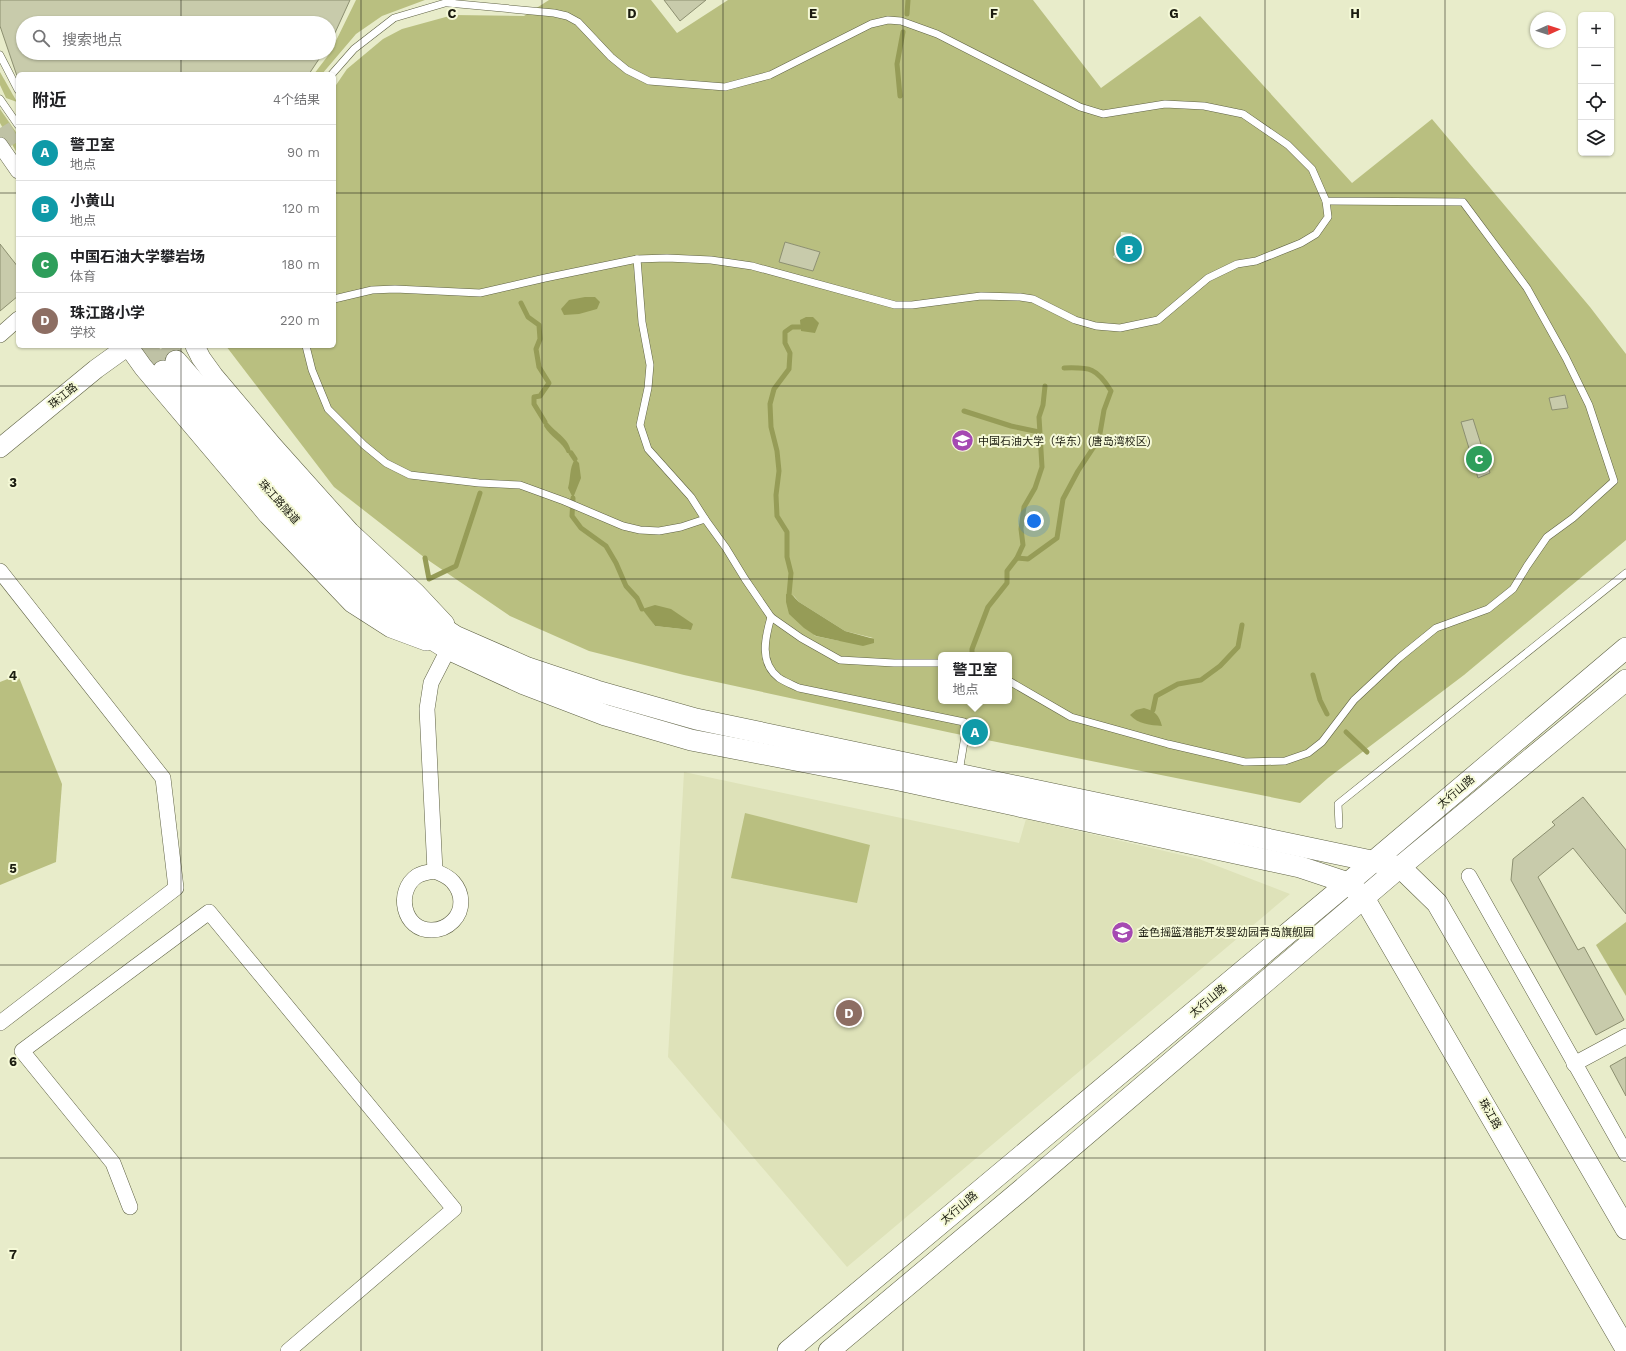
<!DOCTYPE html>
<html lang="zh">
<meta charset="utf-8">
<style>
:root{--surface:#fff;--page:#f2f2f2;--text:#202124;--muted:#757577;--line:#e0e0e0;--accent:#a549b2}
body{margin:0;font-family:"Work Sans","Noto Sans SC",sans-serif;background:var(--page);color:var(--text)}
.controls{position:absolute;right:12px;top:12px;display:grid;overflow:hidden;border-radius:6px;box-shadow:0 1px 3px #0004}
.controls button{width:36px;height:36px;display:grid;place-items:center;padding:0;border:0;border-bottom:1px solid var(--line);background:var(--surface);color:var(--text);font:20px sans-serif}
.compass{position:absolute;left:1530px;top:12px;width:36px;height:36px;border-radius:50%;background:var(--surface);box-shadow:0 1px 3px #0004;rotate:87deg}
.you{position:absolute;left:1034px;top:521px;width:14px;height:14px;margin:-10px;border:3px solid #fff;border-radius:50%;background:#1a73e8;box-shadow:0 0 0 6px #1a73e833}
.badge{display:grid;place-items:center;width:26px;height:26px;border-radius:50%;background:var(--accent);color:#fff;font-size:13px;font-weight:700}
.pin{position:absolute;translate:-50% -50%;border:2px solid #fff;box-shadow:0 1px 4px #0006}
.popup{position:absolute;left:938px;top:652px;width:74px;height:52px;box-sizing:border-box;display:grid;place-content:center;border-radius:6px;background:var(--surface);filter:drop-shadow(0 1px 3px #0005);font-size:13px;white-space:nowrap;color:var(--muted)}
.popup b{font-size:15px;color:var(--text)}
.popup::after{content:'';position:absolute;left:50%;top:100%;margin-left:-8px;border:8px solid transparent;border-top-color:var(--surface)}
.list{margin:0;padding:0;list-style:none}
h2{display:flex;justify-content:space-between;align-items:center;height:52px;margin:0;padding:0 16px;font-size:17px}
h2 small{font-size:13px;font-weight:400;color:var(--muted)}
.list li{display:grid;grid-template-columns:26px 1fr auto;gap:12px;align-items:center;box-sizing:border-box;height:56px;padding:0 16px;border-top:1px solid var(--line)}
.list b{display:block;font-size:15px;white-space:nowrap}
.list p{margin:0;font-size:13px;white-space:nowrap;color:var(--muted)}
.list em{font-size:13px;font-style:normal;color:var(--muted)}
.icon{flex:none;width:22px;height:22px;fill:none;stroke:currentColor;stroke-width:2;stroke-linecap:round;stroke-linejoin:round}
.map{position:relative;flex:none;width:1626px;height:1351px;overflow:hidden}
.search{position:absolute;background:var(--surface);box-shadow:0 1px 3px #0004;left:16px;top:16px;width:320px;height:44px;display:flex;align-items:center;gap:10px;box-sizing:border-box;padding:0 14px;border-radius:22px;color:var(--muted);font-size:15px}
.panel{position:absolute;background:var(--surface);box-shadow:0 1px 3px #0004;left:16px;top:72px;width:320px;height:276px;border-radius:6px}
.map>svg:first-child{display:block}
.built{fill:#dee2b9}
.green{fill:#b9bf80;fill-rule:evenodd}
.water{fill:#969c57}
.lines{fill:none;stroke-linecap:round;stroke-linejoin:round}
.stream{stroke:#969c57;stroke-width:5}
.building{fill:#c8cbab;stroke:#8c8f70}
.secondary-tunnel{stroke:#bfc2a5;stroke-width:21;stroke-dasharray:21 10;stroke-linecap:butt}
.service-casing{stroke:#5f6245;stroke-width:8}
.minor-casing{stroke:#5f6245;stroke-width:16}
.tertiary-casing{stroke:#5f6245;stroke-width:20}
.secondary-casing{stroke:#5f6245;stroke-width:22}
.service{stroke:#fff;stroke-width:7}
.minor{stroke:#fff;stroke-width:15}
.tertiary{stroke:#fff;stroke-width:19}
.secondary{stroke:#fff;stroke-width:21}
.grid{fill:none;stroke:#1b1c10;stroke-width:1;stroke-opacity:0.55}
.labels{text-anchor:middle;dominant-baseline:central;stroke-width:4;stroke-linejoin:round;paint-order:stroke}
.street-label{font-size:11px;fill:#1b1c10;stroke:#f5f9d7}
.poi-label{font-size:11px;fill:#1b1c10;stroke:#f5f9d7;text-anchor:start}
.grid-label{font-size:13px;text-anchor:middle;font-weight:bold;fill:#1b1c10;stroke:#f5f9d7;stroke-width:4;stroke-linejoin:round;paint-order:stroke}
</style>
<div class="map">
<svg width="1626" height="1351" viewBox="0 0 1626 1351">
<rect width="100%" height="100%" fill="#e8ecca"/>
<path class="built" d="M684 772 1019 843 1026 819 1199 859 1290 894 847 1267 668 1057Z"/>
<g class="green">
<path d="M356 0H425L382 16 356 34 322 74H314L330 53Z"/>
<path d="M549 0H651L677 33 728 0H1033L1101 88 1200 16 1352 183 1432 119 1590 307 1626 354V540L1464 675 1328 778 1300 803 952 733 684 675 589 651 510 616 425 558 334 487 226 346H334V88L347 69 383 39 402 29 453 15 524 16ZM1121 232 1132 233V245L1142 247 1141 256H1127L1122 262 1113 257 1120 245ZM785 242 820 252 813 271 780 262ZM1565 395 1568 408 1552 410 1550 398ZM793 595 799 602 845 631 873 638 840 641 815 636ZM643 609 691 630 655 626ZM941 655H1009V701H941Z"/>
<path d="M0 72 17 102 6 98 0 85Z"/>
<path d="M0 109 18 135V155L0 123Z"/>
<path d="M18 675 62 784 56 862 0 885V682Z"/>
<path d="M745 813 870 845 857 903 731 878Z"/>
<path d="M1626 922V996L1596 945Z"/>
</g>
<g class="water">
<path d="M585 297H595L600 302 597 309 579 314 564 315 561 309 569 300Z"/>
<path d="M806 317H813L819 323 815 333 801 331 800 320Z"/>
<path d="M545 422 548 423C556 433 570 439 571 453H567C563 442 550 437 544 426Z"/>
<path d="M575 459 579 463 581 478 573 498 568 488C571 478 569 468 575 459Z"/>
<path d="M786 594 792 595 799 602 845 631 874 639V643L863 646 816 636 804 628 789 614 786 602Z"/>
<path d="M655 605 671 609 693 624 691 630 655 626 642 609Z"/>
<path d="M1144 708C1155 711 1159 715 1162 726 1150 725 1138 724 1130 715L1136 710Z"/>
</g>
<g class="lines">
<g class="stream">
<path d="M907 14 908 0"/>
<path d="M900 96 897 64 903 32"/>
<path d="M521 303 528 317 539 325 540 339 536 349 539 367 549 383 540 396 534 397V404L545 422"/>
<path d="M964 411 1011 426 1039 432"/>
<path d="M571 453 575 459"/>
<path d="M573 498 572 516 581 528 606 546 616 563 626 586 637 598 642 609"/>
<path d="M425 558 429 579 456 566 480 493"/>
<path d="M1017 558 1023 545 1021 529 1024 507 1035 488 1042 467 1039 417 1043 405 1045 386"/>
<path d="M789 595 791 573 787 557V532L777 516 776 495 779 471 777 451 771 427 770 404 774 389 789 369 790 353 785 343V332L792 327H800"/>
<path d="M972 655V649L988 607 1007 583V571L1017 558 1028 559 1057 538 1063 499 1078 471 1099 439 1104 410 1111 391C1097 368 1090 367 1064 368"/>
<path d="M1313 675 1320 700 1327 714"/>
<path d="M1153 710 1156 696 1178 684 1201 680 1220 666 1238 647 1242 625"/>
<path d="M1346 732 1367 752"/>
</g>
</g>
<g class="building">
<path d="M0 0H350L329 46V23H23V53H323L309 74H18V79L0 26Z"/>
<path d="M664 0H706L680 21Z"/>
<path d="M785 242 820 252 813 271 779 262Z"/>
<path d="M0 244 18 267V296L0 311Z"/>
<path d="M1565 395 1568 408 1552 410 1549 398Z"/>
<path d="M1473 419 1490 473 1478 478 1461 422Z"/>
<path d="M1583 797 1626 850V914L1573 848 1538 877 1578 950 1584 947 1624 1020 1596 1035 1511 880 1513 859 1555 825 1552 822Z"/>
<path d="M1626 1057V1096L1610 1066Z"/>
</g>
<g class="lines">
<g class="secondary-tunnel">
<path d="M0 128 18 158"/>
<path d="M145 346 163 371"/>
<path d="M165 346 176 361"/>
</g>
<defs>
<g id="service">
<path d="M448 3 554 13 567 16 578 22 611 57 627 70 649 81 725 87 770 75 871 24 888 20 901 21 937 34 1080 107 1103 114 1165 104 1204 106 1243 114 1288 145 1312 169 1326 201 1463 202 1527 288 1566 358 1589 405 1614 481 1573 518 1547 537 1527 566 1513 589 1488 609 1436 628 1399 658 1354 700 1322 742 1308 753 1285 761 1245 762 1168 744 1071 717 1009 681"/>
<path d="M0 55 18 90"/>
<path d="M332 74 354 49 394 18 452 1"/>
<path d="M0 99 18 125"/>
<path d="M637 259 642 322 650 365 648 388 640 425 648 449 691 497 705 519"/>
<path d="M334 299 372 290 395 289 480 293 545 278 637 259 667 258 711 260 752 266 895 305H912L981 296 1020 297 1033 299 1075 320 1096 326 1120 328 1158 320 1208 278 1237 264 1256 261 1301 243 1316 234 1328 217 1326 201"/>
<path d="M306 346 312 370 328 409 364 445 386 463 410 475 479 483 520 485 564 501 623 526 640 530 659 531 681 527 705 519 726 548 745 579 771 617 801 638 840 660 894 663H941"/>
<path d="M771 617C765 638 759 663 779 678 785 682 793 685 799 688L964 722 965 736 959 772"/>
<path d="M1339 825 1338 804 1626 573"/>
</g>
<g id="minor">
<path d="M0 145 18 171"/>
<path d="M0 335 18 319"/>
<path d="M0 571 163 778 176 888 0 1023"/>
<path d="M435 871 427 709 431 683 453 640"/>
<path d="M435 871C441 874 448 876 453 882 463 893 464 910 453 921 447 927 441 930 432 930 403 931 395 891 417 876 422 873 428 872 435 871Z"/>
<path d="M1469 876 1626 1154"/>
<path d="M1574 1064 1626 1036"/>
<path d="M130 1207 113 1163 22 1051 209 912 454 1209 288 1351"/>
</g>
<g id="tertiary">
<path d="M128 346 143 367 268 515 352 603 391 628 426 641"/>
<path d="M195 346 201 358 214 376 273 446 350 532 416 593 445 624"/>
<path d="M0 448 96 369 128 346"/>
</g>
<g id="secondary">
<path d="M176 361 230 423 306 508 377 580 415 610 455 636 528 668 597 691 696 719 1400 867 1437 903 1626 1229"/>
<path d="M163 371 217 434 294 520 367 594 405 622 448 649 524 684 605 715 691 740 899 780 1300 867 1348 883 1364 898 1626 1349"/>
<path d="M788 1351 1348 883 1626 648"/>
<path d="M829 1351 1020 1191 1400 867 1626 680"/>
</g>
</defs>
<use href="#service" class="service-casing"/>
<use href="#minor" class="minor-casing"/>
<use href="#tertiary" class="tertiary-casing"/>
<use href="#secondary" class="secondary-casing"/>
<use href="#service" class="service"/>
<use href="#minor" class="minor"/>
<use href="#tertiary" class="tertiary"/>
<use href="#secondary" class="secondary"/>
</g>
<path class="grid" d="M181 0V23M361 0V1351M542 0V1351M723 0V1351M903 0V1351M1084 0V1351M1265 0V1351M1445 0V1351M181 53V74M0 193H18M334 193H1626M181 346V1351M0 386H1626M0 579H1626M0 772H1626M0 965H1626M0 1158H1626"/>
<defs>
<symbol id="university-disc" viewBox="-11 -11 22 22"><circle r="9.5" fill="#a549b2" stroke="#f5f9d7"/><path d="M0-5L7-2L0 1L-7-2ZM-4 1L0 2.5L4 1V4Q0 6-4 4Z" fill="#fff"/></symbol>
<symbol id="school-disc" viewBox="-11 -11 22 22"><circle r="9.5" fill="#a549b2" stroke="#f5f9d7"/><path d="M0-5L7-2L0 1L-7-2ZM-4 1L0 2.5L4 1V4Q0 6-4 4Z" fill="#fff"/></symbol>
</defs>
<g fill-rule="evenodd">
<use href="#university-disc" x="950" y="428" width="25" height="25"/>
<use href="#school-disc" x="1110" y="920" width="25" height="25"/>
</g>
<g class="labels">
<g class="street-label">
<text transform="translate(63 396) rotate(-39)">珠江路</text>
<text transform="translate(279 502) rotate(48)">珠江路隧道</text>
<text transform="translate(1456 792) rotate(-40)">太行山路</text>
<text transform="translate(1208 1001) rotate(-40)">太行山路</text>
<text transform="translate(1490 1114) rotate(60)">珠江路</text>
<text transform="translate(959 1208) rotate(-40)">太行山路</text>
</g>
<g class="poi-label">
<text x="978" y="441">中国石油大学（华东）(唐岛湾校区)</text>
<text x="1138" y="932">金色摇篮潜能开发婴幼园青岛旗舰园</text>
</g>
</g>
<g class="grid-label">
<text x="452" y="18">C</text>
<text x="632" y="18">D</text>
<text x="813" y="18">E</text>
<text x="994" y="18">F</text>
<text x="1174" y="18">G</text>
<text x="1355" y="18">H</text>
<text x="13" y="487">3</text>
<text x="13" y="680">4</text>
<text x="13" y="873">5</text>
<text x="13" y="1066">6</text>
<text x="13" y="1259">7</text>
</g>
</svg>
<div class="controls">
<button>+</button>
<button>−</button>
<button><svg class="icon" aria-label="locate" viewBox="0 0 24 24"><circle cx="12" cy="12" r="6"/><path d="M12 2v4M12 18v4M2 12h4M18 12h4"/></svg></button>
<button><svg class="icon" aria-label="layers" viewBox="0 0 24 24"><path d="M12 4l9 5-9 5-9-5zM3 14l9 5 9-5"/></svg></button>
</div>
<svg class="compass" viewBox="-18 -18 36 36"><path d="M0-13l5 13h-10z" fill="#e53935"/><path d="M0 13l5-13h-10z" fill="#757577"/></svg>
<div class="you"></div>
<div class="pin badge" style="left:975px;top:732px;background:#0f9aa8">A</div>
<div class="popup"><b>警卫室</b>地点</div>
<div class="pin badge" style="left:1129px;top:249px;background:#0f9aa8">B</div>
<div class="pin badge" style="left:1479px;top:459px;background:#2e9e5b">C</div>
<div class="pin badge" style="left:849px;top:1013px;background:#8d6e63">D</div>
<div class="search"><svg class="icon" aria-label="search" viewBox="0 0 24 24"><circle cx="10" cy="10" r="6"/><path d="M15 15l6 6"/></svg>搜索地点</div>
<section class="panel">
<h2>附近<small>4个结果</small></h2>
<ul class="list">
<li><span class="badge" style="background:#0f9aa8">A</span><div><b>警卫室</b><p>地点</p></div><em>90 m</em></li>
<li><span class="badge" style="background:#0f9aa8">B</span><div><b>小黄山</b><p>地点</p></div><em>120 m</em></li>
<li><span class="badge" style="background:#2e9e5b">C</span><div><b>中国石油大学攀岩场</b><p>体育</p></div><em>180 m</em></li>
<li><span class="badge" style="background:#8d6e63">D</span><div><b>珠江路小学</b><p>学校</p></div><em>220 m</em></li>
</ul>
</section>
</div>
